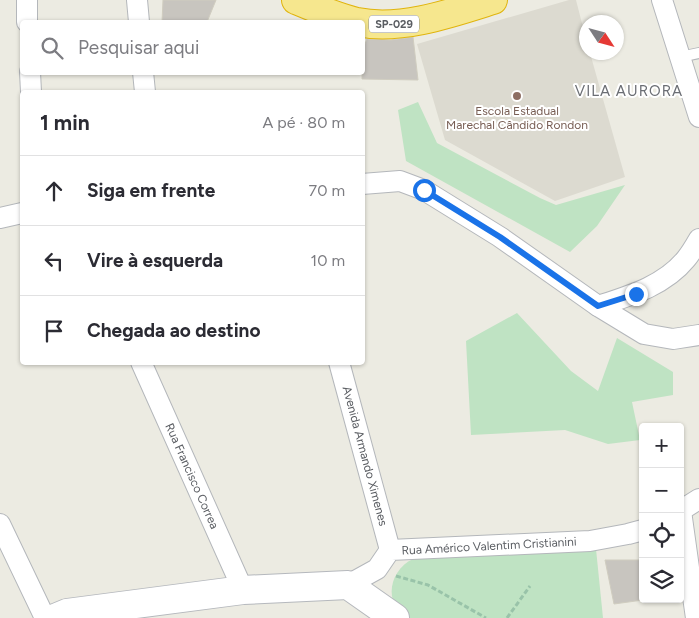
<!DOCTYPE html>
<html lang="pt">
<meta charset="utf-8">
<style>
:root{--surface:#fff;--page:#f7f7f7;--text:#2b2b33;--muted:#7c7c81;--line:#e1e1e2}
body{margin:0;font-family:Figtree,sans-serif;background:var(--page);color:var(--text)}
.controls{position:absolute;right:15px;bottom:15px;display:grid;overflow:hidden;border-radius:5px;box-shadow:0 1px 4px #0004}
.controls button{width:45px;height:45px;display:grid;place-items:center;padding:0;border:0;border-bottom:1px solid var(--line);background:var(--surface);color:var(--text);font:25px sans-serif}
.compass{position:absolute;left:579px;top:15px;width:45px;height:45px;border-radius:50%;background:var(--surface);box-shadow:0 1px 4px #0004;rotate:126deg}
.stop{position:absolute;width:15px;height:15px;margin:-11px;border:4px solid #1a73e8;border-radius:50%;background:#fff}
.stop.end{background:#1a73e8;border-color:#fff;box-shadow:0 1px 5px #0008}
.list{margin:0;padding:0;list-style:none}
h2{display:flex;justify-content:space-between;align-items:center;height:65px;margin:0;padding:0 20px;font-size:21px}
h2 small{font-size:16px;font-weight:400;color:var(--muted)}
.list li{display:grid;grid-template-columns:32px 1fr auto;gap:15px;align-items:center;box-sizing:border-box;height:70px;padding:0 20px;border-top:1px solid var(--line)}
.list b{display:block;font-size:19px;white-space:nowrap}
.list em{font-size:16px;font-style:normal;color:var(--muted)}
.icon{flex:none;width:28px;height:28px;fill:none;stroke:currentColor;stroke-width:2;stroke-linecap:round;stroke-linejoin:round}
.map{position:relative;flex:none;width:699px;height:618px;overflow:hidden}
.search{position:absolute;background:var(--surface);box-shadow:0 1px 4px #0004;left:20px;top:20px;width:345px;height:55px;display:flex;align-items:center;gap:12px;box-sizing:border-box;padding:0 18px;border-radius:5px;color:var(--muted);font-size:19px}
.panel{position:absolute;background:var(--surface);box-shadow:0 1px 4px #0004;left:20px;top:90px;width:345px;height:275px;border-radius:5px}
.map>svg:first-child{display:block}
.education{fill:#dcdad0}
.green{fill:#bfe3c3}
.building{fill:#c8c5bf;stroke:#d0cdc0}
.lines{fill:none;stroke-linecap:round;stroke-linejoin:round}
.lane-casing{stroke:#b4b7bb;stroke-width:12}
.street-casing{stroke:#b4b7bb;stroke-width:22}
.secondary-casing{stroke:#b5b8bd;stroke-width:30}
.highway-casing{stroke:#e0b40d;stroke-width:30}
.path{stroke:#99c3a9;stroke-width:3;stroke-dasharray:5 2.5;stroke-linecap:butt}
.lane{stroke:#fff;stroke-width:10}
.street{stroke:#fff;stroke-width:20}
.secondary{stroke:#fff;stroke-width:28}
.highway{stroke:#f6e78e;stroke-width:28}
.route{stroke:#1a73e8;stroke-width:6}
.education-dot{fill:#8d6e63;stroke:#fff;stroke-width:2}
.labels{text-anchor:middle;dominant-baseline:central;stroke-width:4;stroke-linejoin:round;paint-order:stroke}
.shield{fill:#fff;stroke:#8c8e91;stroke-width:1}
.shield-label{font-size:11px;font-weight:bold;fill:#5a5d62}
.education-label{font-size:12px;fill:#785e54;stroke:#fff}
.street-label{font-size:12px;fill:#5a5d62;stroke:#fff}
.quarter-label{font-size:15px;letter-spacing:1px;fill:#6b6e74;stroke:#fff}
</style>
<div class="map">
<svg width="699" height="618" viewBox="0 0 699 618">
<rect width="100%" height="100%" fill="#ecebe2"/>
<path class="education" d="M569 0H576L586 39V52L590 53 625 177 555 201 445 140 417 44Z"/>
<g class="green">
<path d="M418 102 437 143 540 198 556 205 625 185 597 226 570 252 406 161 398 110Z"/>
<path d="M517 313 571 371 598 391 617 338 673 372V395L632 402 640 440 608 444 565 430 471 435 466 341Z"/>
<path d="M596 549 603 618H409C382 605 389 570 413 559Z"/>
</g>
<g class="building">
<path d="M163 0H216L207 22H162Z"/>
<path d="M413 37 418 80 362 79V51L367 39 391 40Z"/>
<path d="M605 560H643V600L614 604Z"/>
</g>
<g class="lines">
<defs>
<path id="lane" d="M680 57 699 53"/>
<g id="street">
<path d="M27 0V22"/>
<path d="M137 0 139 22"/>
<path d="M662 0 699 117"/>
<path d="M30 72 31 92"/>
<path d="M143 72 145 92"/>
<path d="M362 184 400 181 424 190 500 237 598 306 644 334 673 339 699 335"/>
<path d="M0 218 22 213"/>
<path d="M598 306C629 296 664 286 686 259 691 253 695 246 699 239"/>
<path d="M141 362 243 590"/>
<path d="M339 362 390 550"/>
<path d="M680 511 699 499"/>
<path d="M681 511 696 618"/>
<path d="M0 524 45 618"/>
<path d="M348 585 377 569 390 550 590 541 628 534 643 530"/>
</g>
<path id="secondary" d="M55 618 67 613 243 590 348 585 395 618"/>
<path id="highway" d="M296 0C315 8 336 17 357 22 401 31 452 13 493 0"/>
</defs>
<use href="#lane" class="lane-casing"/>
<use href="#street" class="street-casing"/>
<use href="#secondary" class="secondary-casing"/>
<use href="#highway" class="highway-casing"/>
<g class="path">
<path d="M396 576 428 585 486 618"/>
<path d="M507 618 530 586"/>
</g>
<use href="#lane" class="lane"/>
<use href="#street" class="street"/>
<use href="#secondary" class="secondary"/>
<use href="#highway" class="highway"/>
</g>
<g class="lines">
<path class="route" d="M424 190 500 237 598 306 636 294"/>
</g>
<circle class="education-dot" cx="517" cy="96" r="5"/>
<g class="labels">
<rect class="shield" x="369" y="15.5" width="50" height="17" rx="4"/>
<g class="shield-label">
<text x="394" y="24">SP-029</text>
</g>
<g class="education-label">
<text x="517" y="111">Escola Estadual<tspan x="517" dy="14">Marechal Cândido Rondon</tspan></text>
</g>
<g class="street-label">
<text transform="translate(365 456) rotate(75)">Avenida Armando Ximenes</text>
<text transform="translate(192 476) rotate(66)">Rua Francisco Correa</text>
<text transform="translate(489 546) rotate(-3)">Rua Américo Valentim Cristianini</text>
</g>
<g class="quarter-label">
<text x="629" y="91">VILA AURORA</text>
</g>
</g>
</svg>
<div class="controls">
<button>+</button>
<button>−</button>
<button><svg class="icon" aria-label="locate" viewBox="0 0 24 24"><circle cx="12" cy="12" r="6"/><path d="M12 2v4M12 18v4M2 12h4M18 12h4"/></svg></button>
<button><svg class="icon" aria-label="layers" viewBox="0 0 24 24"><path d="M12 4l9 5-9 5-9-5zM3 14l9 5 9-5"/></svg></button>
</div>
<svg class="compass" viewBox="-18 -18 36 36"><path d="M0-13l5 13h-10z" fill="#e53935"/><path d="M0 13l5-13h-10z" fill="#7c7c81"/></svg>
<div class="stop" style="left:424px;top:190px"></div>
<div class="stop end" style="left:636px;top:294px"></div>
<div class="search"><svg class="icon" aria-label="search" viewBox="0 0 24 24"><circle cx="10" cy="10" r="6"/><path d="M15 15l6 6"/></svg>Pesquisar aqui</div>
<section class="panel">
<h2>1 min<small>A pé · 80 m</small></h2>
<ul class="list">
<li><svg class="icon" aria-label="ahead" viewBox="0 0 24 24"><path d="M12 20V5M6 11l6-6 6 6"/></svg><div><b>Siga em frente</b></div><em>70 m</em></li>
<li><svg class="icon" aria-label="left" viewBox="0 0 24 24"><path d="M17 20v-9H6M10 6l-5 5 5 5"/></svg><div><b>Vire à esquerda</b></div><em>10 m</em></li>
<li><svg class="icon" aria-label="arrive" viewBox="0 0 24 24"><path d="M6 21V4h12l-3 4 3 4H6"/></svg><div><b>Chegada ao destino</b></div></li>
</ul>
</section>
</div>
